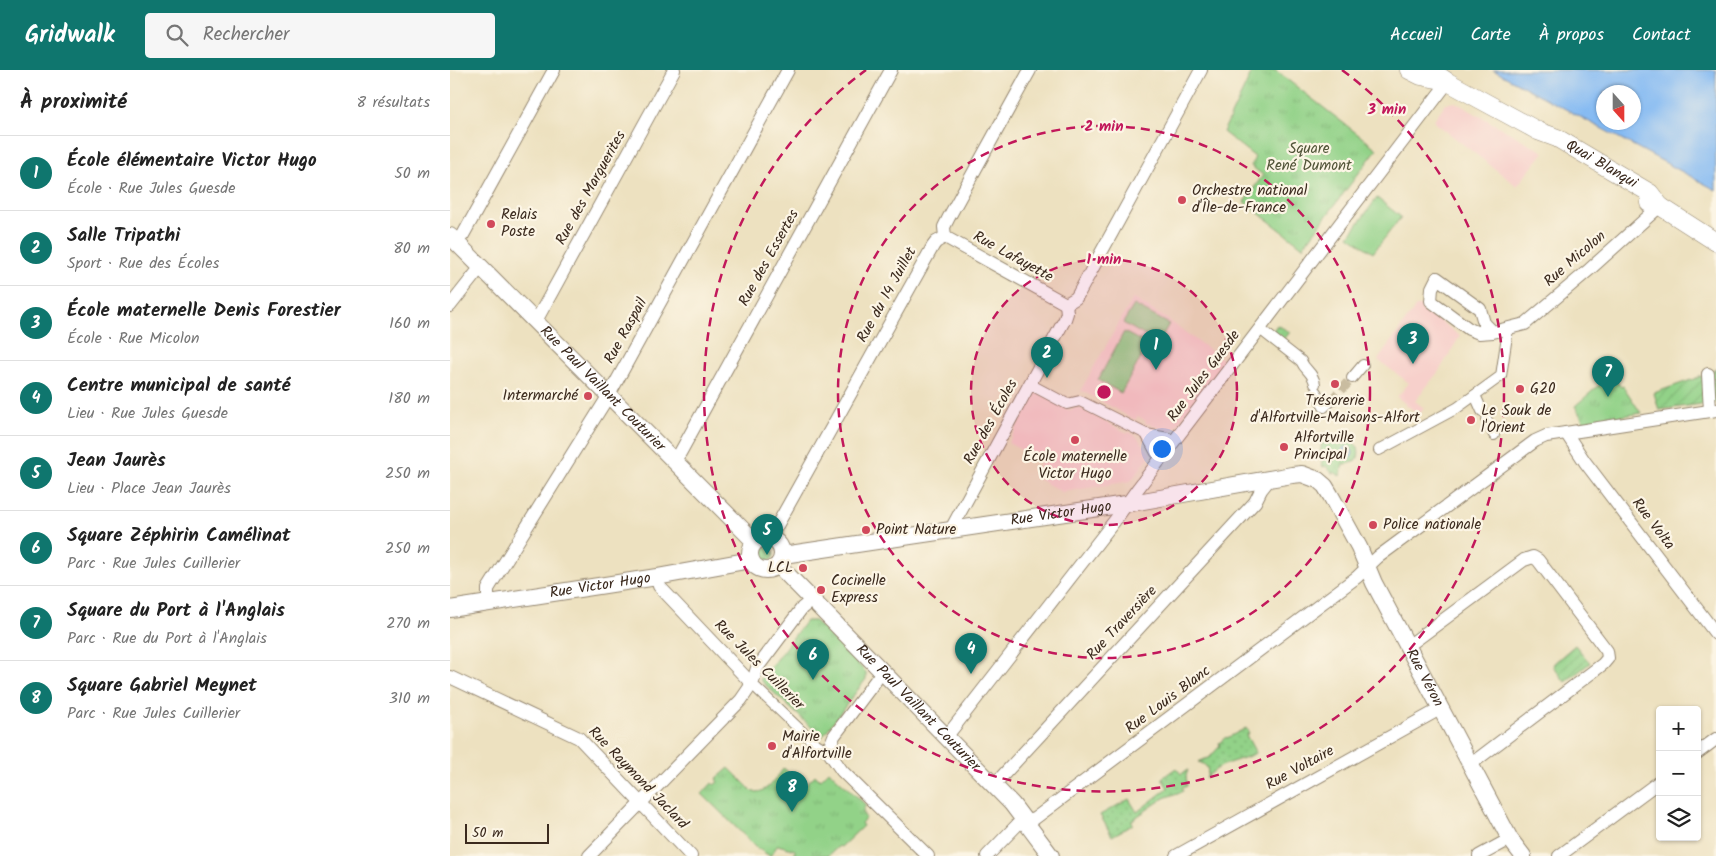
<!DOCTYPE html>
<html lang="fr">
<meta charset="utf-8">
<style>
:root{--surface:#fff;--page:#f6f6f6;--text:#222;--muted:#767676;--line:#e0e0e0;--accent:#0f766e}
body{margin:0;font-family:Kalam,sans-serif;background:var(--page);color:var(--text)}
.controls{position:absolute;right:15px;bottom:15px;display:grid;overflow:hidden;border-radius:5px;box-shadow:0 1px 4px #0004}
.controls button{width:45px;height:45px;display:grid;place-items:center;padding:0;border:0;border-bottom:1px solid var(--line);background:var(--surface);color:var(--text);font:25px sans-serif}
.compass{position:absolute;left:1146px;top:15px;width:45px;height:45px;border-radius:50%;background:var(--surface);box-shadow:0 1px 4px #0004;rotate:159deg}
.scale{position:absolute;left:15px;bottom:12px;width:84px;box-sizing:border-box;padding-left:5px;border:2px solid #3b2a1e;border-top:0;font-size:14px;line-height:18px;white-space:nowrap;color:#3b2a1e;-webkit-text-stroke:4px #fcf5e5;paint-order:stroke}
.you{position:absolute;left:711px;top:378px;width:18px;height:18px;margin:-12px;border:4px solid #fff;border-radius:50%;background:#1a73e8;box-shadow:0 0 0 8px #1a73e833}
.badge{display:grid;place-items:center;width:32px;height:32px;border-radius:50%;background:var(--accent);color:#fff;font-size:16px;font-weight:700}
.pin{position:absolute;translate:-50% -41px;filter:drop-shadow(0 1px 2px #0008)}
.pin::after{content:'';position:absolute;top:26px;width:18px;height:15px;background:inherit;clip-path:polygon(0 0,100% 0,50% 100%)}
.list{margin:0;padding:0;list-style:none}
h2{display:flex;justify-content:space-between;align-items:center;height:65px;margin:0;padding:0 20px;font-size:21px}
h2 small{font-size:16px;font-weight:400;color:var(--muted)}
.list li{display:grid;grid-template-columns:32px 1fr auto;gap:15px;align-items:center;box-sizing:border-box;height:75px;padding:0 20px;border-top:1px solid var(--line)}
.list b{display:block;font-size:19px;white-space:nowrap}
.list p{margin:0;font-size:16px;white-space:nowrap;color:var(--muted)}
.list em{font-size:16px;font-style:normal;color:var(--muted)}
.icon{flex:none;width:28px;height:28px;fill:none;stroke:currentColor;stroke-width:2;stroke-linecap:round;stroke-linejoin:round}
.map{position:relative;flex:none;width:1266px;height:786px;overflow:hidden}
header{display:flex;align-items:center;gap:30px;box-sizing:border-box;height:70px;padding:0 25px;background:var(--accent);color:#fff}
header strong{font-size:24px}
nav{display:flex;gap:28px;margin-inline-start:auto;font-size:18px}
.search{width:350px;height:45px;background:var(--page);display:flex;align-items:center;gap:12px;box-sizing:border-box;padding:0 18px;border-radius:5px;color:var(--muted);font-size:19px}
main{display:flex}
aside{flex:1;background:var(--surface)}
.map>svg:first-child{display:block}
.built{fill:#f7d0cb}
.grass{fill:url(#grass-dots);stroke:#667e53}
.park{fill:url(#park-tufts);stroke:#667e53}
.garden{fill:url(#garden-furrows);stroke:#667e53}
.pitch{fill:#92d288;stroke:#667e53}
.water{fill:#84baf3;stroke:#607288;fill-rule:evenodd}
.lines{fill:none;stroke-linecap:round;stroke-linejoin:round}
.pedestrian-tunnel{stroke:#c9bca0;stroke-width:10;stroke-dasharray:10 5;stroke-linecap:butt}
.pedestrian-casing{stroke:#94866f;stroke-width:12}
.minor-casing{stroke:#94866f;stroke-width:14}
.tertiary-casing{stroke:#94866f;stroke-width:18}
.secondary-casing{stroke:#94866f;stroke-width:19}
.pedestrian{stroke:#fff;stroke-width:10}
.minor{stroke:#fff;stroke-width:12}
.tertiary{stroke:#fff;stroke-width:16}
.secondary{stroke:#fff;stroke-width:18}
.ring{fill:none;stroke:#c2185b;stroke-width:2.5;stroke-dasharray:9 6}
.poi-dot{fill:#d1495b;stroke:#fcf5e5;stroke-width:2}
.labels{text-anchor:middle;dominant-baseline:central;stroke-width:4.5;stroke-linejoin:round;paint-order:stroke}
.park-label{font-size:15px;fill:#515438;stroke:#fcf5e5}
.street-label{font-size:15px;fill:#3b2a1e;stroke:#fcf5e5}
.poi-label{font-size:15px;fill:#3b2a1e;stroke:#fcf5e5;text-anchor:start}
.centre{fill:#c2185b;stroke:#fcf5e5;stroke-width:2.5}
.ring-label{font-size:15px;text-anchor:middle;font-weight:bold;fill:#c2185b;stroke:#fcf5e5;stroke-width:4.5;stroke-linejoin:round;paint-order:stroke}
</style>
<header>
<strong>Gridwalk</strong>
<div class="search"><svg class="icon" aria-label="search" viewBox="0 0 24 24"><circle cx="10" cy="10" r="6"/><path d="M15 15l6 6"/></svg>Rechercher</div>
<nav><a>Accueil</a><a>Carte</a><a>À propos</a><a>Contact</a></nav>
</header>
<main>
<aside>
<h2>À proximité<small>8 résultats</small></h2>
<ul class="list">
<li><span class="badge">1</span><div><b>École élémentaire Victor Hugo</b><p>École · Rue Jules Guesde</p></div><em>50 m</em></li>
<li><span class="badge">2</span><div><b>Salle Tripathi</b><p>Sport · Rue des Écoles</p></div><em>80 m</em></li>
<li><span class="badge">3</span><div><b>École maternelle Denis Forestier</b><p>École · Rue Micolon</p></div><em>160 m</em></li>
<li><span class="badge">4</span><div><b>Centre municipal de santé</b><p>Lieu · Rue Jules Guesde</p></div><em>180 m</em></li>
<li><span class="badge">5</span><div><b>Jean Jaurès</b><p>Lieu · Place Jean Jaurès</p></div><em>250 m</em></li>
<li><span class="badge">6</span><div><b>Square Zéphirin Camélinat</b><p>Parc · Rue Jules Cuillerier</p></div><em>250 m</em></li>
<li><span class="badge">7</span><div><b>Square du Port à l'Anglais</b><p>Parc · Rue du Port à l'Anglais</p></div><em>270 m</em></li>
<li><span class="badge">8</span><div><b>Square Gabriel Meynet</b><p>Parc · Rue Jules Cuillerier</p></div><em>310 m</em></li>
</ul>
</aside>
<div class="map">
<svg width="1266" height="786" viewBox="0 0 1266 786">
<defs>
<pattern id="grass-dots" width="8" height="8" patternUnits="userSpaceOnUse" patternTransform="scale(1.25)"><rect width="8" height="8" fill="#92d288"/><path d="M2 2h.1M6 6h.1" fill="none" stroke="#7fb475" stroke-width="1.8" stroke-linecap="round"/></pattern>
<pattern id="park-tufts" width="24" height="20" patternUnits="userSpaceOnUse" patternTransform="scale(1.25)"><rect width="24" height="20" fill="#92d288"/><path d="M3 7l-1-3M5 7V3M7 7l1-3M15 17l-1-3M17 17v-4M19 17l1-3" fill="none" stroke="#7fb475"/></pattern>
<pattern id="garden-furrows" width="10" height="10" patternUnits="userSpaceOnUse" patternTransform="scale(1.25)"><rect width="10" height="10" fill="#92d288"/><path d="M-1 1l2-2M0 10L10 0M9 11l2-2" fill="none" stroke="#7fb475"/></pattern>
</defs>
<rect width="100%" height="100%" fill="#fcf5e5"/>
<filter id="ink" filterUnits="userSpaceOnUse"><feTurbulence type="fractalNoise" baseFrequency=".02" numOctaves="2"/><feDisplacementMap in="SourceGraphic" scale="10" xChannelSelector="R" yChannelSelector="G"/><feConvolveMatrix kernelMatrix="1 2 1 2 8 2 1 2 1" color-interpolation-filters="sRGB"/></filter>
<filter id="wash" filterUnits="userSpaceOnUse"><feTurbulence type="fractalNoise" baseFrequency=".0096" numOctaves="4" result="noise"/><feDisplacementMap in="SourceGraphic" scale="20" xChannelSelector="R" yChannelSelector="G"/><feGaussianBlur stdDeviation="1.12" result="paint"/><feColorMatrix in="noise" values="0 0 0 0 0 0 0 0 0 0 0 0 0 0 0 0 0 1.4 0 .05"/><feComposite in="paint" operator="in"/></filter>
<g filter="url(#wash)">
<rect width="100%" height="100%" fill="#ede1c0"/>
<g class="built">
<path d="M1005 32 1094 82 1067 116 983 51 995 34Z"/>
<path d="M683 228 717 249 776 292 720 364 699 353 698 354 695 353 696 351 688 346 685 350 631 320Z"/>
<path d="M966 236H971L1010 266 989 301 965 331 974 338 969 345 947 327 959 313 928 290Z"/>
<path d="M586 321 619 340 628 337 677 363 679 362 687 367 701 384 681 411 612 422 583 406 590 393 588 389 558 373Z"/>
</g>
<g class="grass">
<path d="M827 255 840 262 832 272 822 262Z"/>
<path d="M878 362 889 373C896 369 902 370 908 377 911 389 905 394 893 394L890 406 884 402 883 404 876 396 873 397C869 384 869 374 878 362Z"/>
<circle cx="317" cy="484" r="7"/>
<path d="M796 658 799 663 796 665 806 683C786 693 774 690 756 708 760 700 757 694 748 692L760 687 770 676 769 673 776 667 777 668Z"/>
<path d="M726 698 731 704 738 700 736 706 737 716 732 718 733 721 714 728 682 750V755L662 766 650 745 679 729 687 742 718 718 712 708Z"/>
</g>
<g class="park">
<path d="M803 0H825L927 79 853 177 794 132 813 105 801 96 805 87 773 62Z"/>
<path d="M1161 305 1171 317 1173 316 1191 343 1134 352 1125 336Z"/>
<path d="M356 551H365L416 602V609L372 667 310 610Z"/>
<path d="M279 698 302 721C316 726 326 707 334 698L353 717 365 705 370 710 379 701 416 735C412 740 412 744 416 748L411 753 413 756 391 777 389 776 378 786 375 785 345 786V780L328 775 320 786 307 778 252 724 262 713 264 715 268 712 266 709Z"/>
</g>
<g class="garden">
<path d="M1266 299V332L1209 340 1204 323 1258 304Z"/>
<path d="M1125 575 1140 593 1115 612 1103 596 1104 593Z"/>
</g>
<g class="pitch">
<path d="M927 128 951 147 923 183 899 166Z"/>
<path d="M684 235 719 254 708 273 673 253Z"/>
<path d="M674 262 698 275 671 323 648 310Z"/>
</g>
<g class="water">
<path d="M1043 0H1266V120ZM1154 22H1184V52H1154Z"/>
<circle cx="897" cy="383" r="6"/>
</g>
</g>
<g filter="url(#ink)">
<g class="lines">
<path class="pedestrian-tunnel" d="M881 331 902 308"/>
<defs>
<g id="pedestrian">
<path d="M810 259 851 291C856 302 863 302 865 314"/>
<path d="M902 308 913 295"/>
<path d="M585 317 617 334 630 331 696 364 706 383"/>
<path d="M866 322 874 337 881 331"/>
<path d="M1025 325 1032 341"/>
<path d="M1037 350 1044 365"/>
<path d="M696 364 718 368"/>
<path d="M929 380 1007 338 1051 306 1058 259"/>
<path d="M302 614 363 672 378 681"/>
</g>
<g id="minor">
<path d="M495 167 494 157 499 147 580 0"/>
<path d="M495 167 616 234"/>
<path d="M5 172 13 165 104 0"/>
<path d="M616 234 626 228 629 223 751 0"/>
<path d="M0 236 30 198"/>
<path d="M86 251 224 0"/>
<path d="M1043 262 1034 253 1030 239 987 208 982 218 981 231 1019 259 1029 263 1043 262 1075 254 1140 199 1210 136"/>
<path d="M1258 304 1260 341"/>
<path d="M1116 363 1135 392 1266 564"/>
<path d="M224 390 230 383 441 0"/>
<path d="M501 459 615 249 617 243 616 234"/>
<path d="M320 468 483 176 486 172 495 167"/>
<path d="M207 507 209 516 302 614"/>
<path d="M38 533V519L159 325 338 0"/>
<path d="M958 576 1074 490 1083 487 1088 490 1157 581 1158 588 1153 594 1021 694"/>
<path d="M432 602 384 666 378 681 392 701 478 786"/>
<path d="M0 607 129 668 241 786"/>
<path d="M497 666 666 449 686 421 998 12"/>
<path d="M1247 683 1266 669"/>
<path d="M544 715 805 432 811 420 819 410"/>
<path d="M139 786 291 630 302 614 307 598 352 538 362 530"/>
<path d="M537 786 568 754 584 749 907 507 928 487 1085 371 1096 366 1266 340"/>
<path d="M726 786 990 639"/>
<path d="M1029 786 1060 769"/>
<path d="M1109 786 1210 711"/>
</g>
<g id="tertiary">
<path id="s1" d="M0 166 305 472"/>
<circle cx="316" cy="484" r="16"/>
<path id="s2" d="M333 485 676 434 842 405 852 404 868 410 875 416 881 426 909 477 924 513 1060 769 1073 786"/>
<path id="s3" d="M328 495 562 734 601 786"/>
<path id="s4" d="M0 539 207 507 301 490"/>
</g>
<g id="secondary">
<path d="M959 0 971 6 992 10"/>
<path id="s5" d="M980 0 998 12 1088 61 1107 68 1200 123 1210 136"/>
<path d="M1199 133 1210 136 1266 172"/>
</g>
</defs>
<use href="#pedestrian" class="pedestrian-casing"/>
<use href="#minor" class="minor-casing"/>
<use href="#tertiary" class="tertiary-casing"/>
<use href="#secondary" class="secondary-casing"/>
<use href="#pedestrian" class="pedestrian"/>
<use href="#minor" class="minor"/>
<use href="#tertiary" class="tertiary"/>
<use href="#secondary" class="secondary"/>
</g>
</g>
<circle cx="654" cy="322" r="133" fill="#c2185b" fill-opacity=".12"/>
<g class="ring">
<circle cx="654" cy="322" r="133"/>
<circle cx="654" cy="322" r="266"/>
<path d="M892 0A400 400 0 1 1 416 0"/>
</g>
<g class="poi-dot">
<circle cx="732" cy="130" r="5"/>
<circle cx="41" cy="154" r="5"/>
<circle cx="885" cy="314" r="5"/>
<circle cx="1070" cy="319" r="5"/>
<circle cx="138" cy="326" r="5"/>
<circle cx="1021" cy="350" r="5"/>
<circle cx="625" cy="370" r="5"/>
<circle cx="834" cy="377" r="5"/>
<circle cx="923" cy="455" r="5"/>
<circle cx="416" cy="460" r="5"/>
<circle cx="353" cy="498" r="5"/>
<circle cx="371" cy="520" r="5"/>
<circle cx="322" cy="676" r="5"/>
</g>
<g class="labels">
<g class="park-label">
<text x="859" y="79">Square<tspan x="859" dy="17">René Dumont</tspan></text>
</g>
<g class="street-label">
<text stroke="none"><textPath href="#s5" startOffset="196">Quai Blanqui</textPath></text>
<text transform="translate(141 118) rotate(-61)">Rue des Marguerites</text>
<text transform="translate(563 187) rotate(29)">Rue Lafayette</text>
<text transform="translate(319 188) rotate(-61)">Rue des Essertes</text>
<text transform="translate(1125 189) rotate(-41)">Rue Micolon</text>
<text transform="translate(437 225) rotate(-61)">Rue du 14 Juillet</text>
<text transform="translate(176 261) rotate(-61)">Rue Raspail</text>
<text transform="translate(754 306) rotate(-53)">Rue Jules Guesde</text>
<text stroke="none"><textPath href="#s1" startOffset="216">Rue Paul Vaillant Couturier</textPath></text>
<text transform="translate(541 352) rotate(-61)">Rue des Écoles</text>
<text stroke="none"><textPath href="#s2" startOffset="281">Rue Victor Hugo</textPath></text>
<text transform="translate(1203 454) rotate(53)">Rue Volta</text>
<text stroke="none"><textPath href="#s4" startOffset="152">Rue Victor Hugo</textPath></text>
<text transform="translate(672 553) rotate(-47)">Rue Traversière</text>
<text transform="translate(309 595) rotate(45)">Rue Jules Cuillerier</text>
<text stroke="none"><textPath href="#s2" startOffset="768">Rue Véron</textPath></text>
<text transform="translate(718 630) rotate(-37)">Rue Louis Blanc</text>
<text stroke="none"><textPath href="#s3" startOffset="200">Rue Paul Vaillant Couturier</textPath></text>
<text transform="translate(850 698) rotate(-29)">Rue Voltaire</text>
<text transform="translate(188 708) rotate(46)">Rue Raymond Jaclard</text>
</g>
<g class="poi-label">
<text x="742" y="121">Orchestre national<tspan x="742" dy="17">d'Île-de-France</tspan></text>
<text x="51" y="145">Relais<tspan x="51" dy="17">Poste</tspan></text>
<text x="1080" y="319">G20</text>
<text x="128" y="326" text-anchor="end">Intermarché</text>
<text x="885" y="331" text-anchor="middle">Trésorerie<tspan x="885" dy="17">d'Alfortville-Maisons-Alfort</tspan></text>
<text x="1031" y="341">Le Souk de<tspan x="1031" dy="17">l'Orient</tspan></text>
<text x="844" y="368">Alfortville<tspan x="844" dy="17">Principal</tspan></text>
<text x="625" y="387" text-anchor="middle">École maternelle<tspan x="625" dy="17">Victor Hugo</tspan></text>
<text x="933" y="455">Police nationale</text>
<text x="426" y="460">Point Nature</text>
<text x="343" y="498" text-anchor="end">LCL</text>
<text x="381" y="511">Cocinelle<tspan x="381" dy="17">Express</tspan></text>
<text x="332" y="667">Mairie<tspan x="332" dy="17">d'Alfortville</tspan></text>
</g>
</g>
<circle cx="654" cy="322" r="8" class="centre"/>
<g class="ring-label">
<text x="937" y="44">3 min</text>
<text x="654" y="61">2 min</text>
<text x="654" y="194">1 min</text>
</g>
</svg>
<div class="controls">
<button>+</button>
<button>−</button>
<button><svg class="icon" aria-label="layers" viewBox="0 0 24 24"><path d="M12 4l9 5-9 5-9-5zM3 14l9 5 9-5"/></svg></button>
</div>
<svg class="compass" viewBox="-18 -18 36 36"><path d="M0-13l5 13h-10z" fill="#e53935"/><path d="M0 13l5-13h-10z" fill="#767676"/></svg>
<div class="scale">50 m</div>
<div class="you"></div>
<div class="pin badge" style="left:706px;top:300px">1</div>
<div class="pin badge" style="left:597px;top:308px">2</div>
<div class="pin badge" style="left:963px;top:294px">3</div>
<div class="pin badge" style="left:521px;top:604px">4</div>
<div class="pin badge" style="left:317px;top:485px">5</div>
<div class="pin badge" style="left:363px;top:610px">6</div>
<div class="pin badge" style="left:1158px;top:327px">7</div>
<div class="pin badge" style="left:342px;top:742px">8</div>
</div>
</main>
